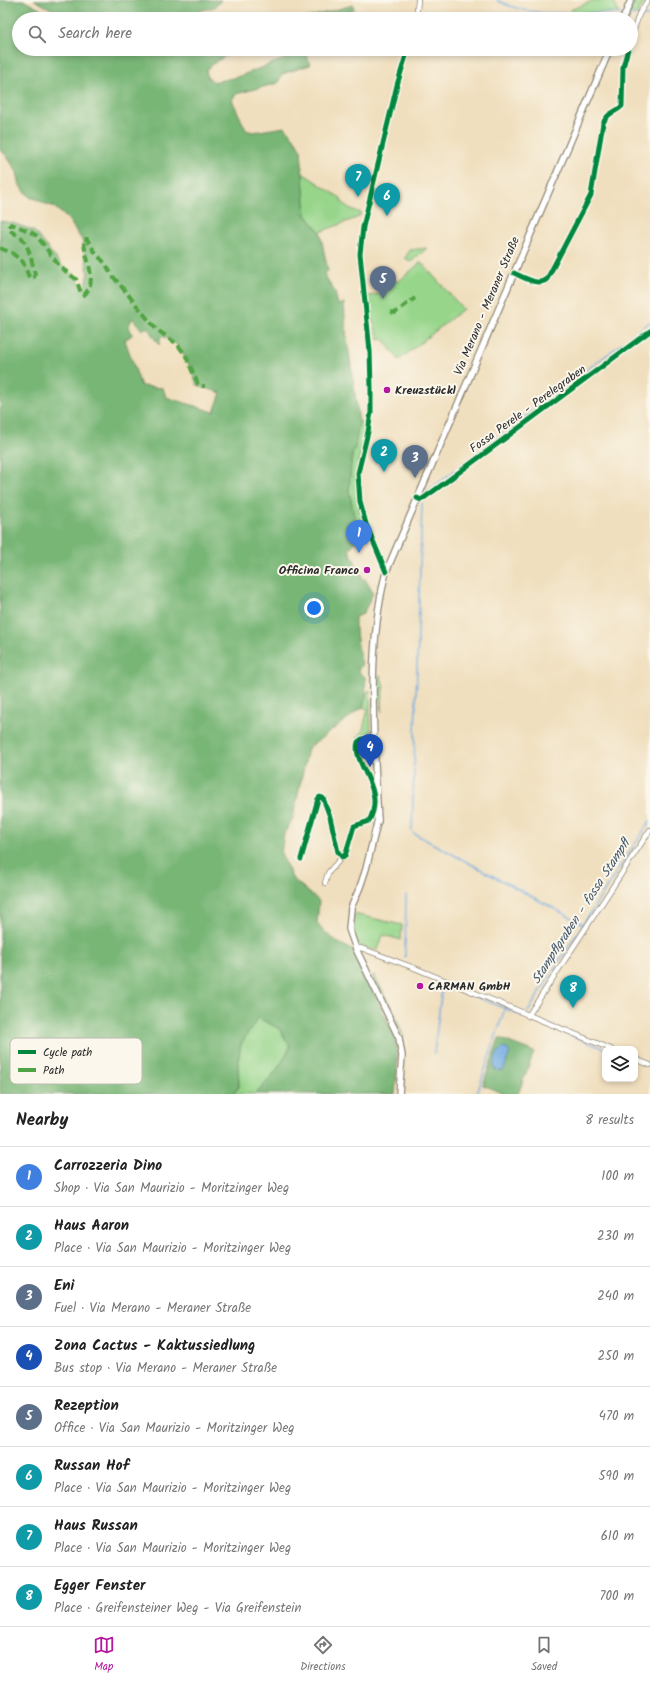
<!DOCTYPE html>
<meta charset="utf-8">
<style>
:root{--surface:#fff;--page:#f2f2f2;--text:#222;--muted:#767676;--line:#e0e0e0;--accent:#b5179e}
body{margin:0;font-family:Kalam,sans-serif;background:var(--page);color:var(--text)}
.controls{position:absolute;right:12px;bottom:12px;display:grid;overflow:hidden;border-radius:8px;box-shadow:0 2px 6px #0003}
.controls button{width:36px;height:36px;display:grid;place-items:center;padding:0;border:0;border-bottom:1px solid var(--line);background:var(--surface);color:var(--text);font:20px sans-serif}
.you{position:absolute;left:314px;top:608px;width:14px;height:14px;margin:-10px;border:3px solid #fff;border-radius:50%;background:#1a73e8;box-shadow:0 0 0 6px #1a73e833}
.badge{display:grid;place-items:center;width:26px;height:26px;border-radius:50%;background:var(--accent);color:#fff;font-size:13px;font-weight:700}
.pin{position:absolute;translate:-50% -33px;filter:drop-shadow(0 1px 2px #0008)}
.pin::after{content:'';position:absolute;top:21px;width:14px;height:12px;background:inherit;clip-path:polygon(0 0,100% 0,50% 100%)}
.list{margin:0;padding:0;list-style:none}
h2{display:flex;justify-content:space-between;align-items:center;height:52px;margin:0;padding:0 16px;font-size:17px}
h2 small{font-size:13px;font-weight:400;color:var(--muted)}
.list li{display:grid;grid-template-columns:26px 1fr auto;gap:12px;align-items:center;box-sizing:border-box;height:60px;padding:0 16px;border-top:1px solid var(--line)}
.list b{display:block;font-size:15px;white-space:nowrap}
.list p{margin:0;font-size:13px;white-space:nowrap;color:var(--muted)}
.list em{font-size:13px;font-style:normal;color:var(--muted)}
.icon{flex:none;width:22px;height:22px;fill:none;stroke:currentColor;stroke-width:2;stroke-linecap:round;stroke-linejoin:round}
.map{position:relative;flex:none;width:650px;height:1094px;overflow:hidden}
.search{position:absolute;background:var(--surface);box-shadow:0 2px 6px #0003;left:12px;right:12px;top:12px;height:44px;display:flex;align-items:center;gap:10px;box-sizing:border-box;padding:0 14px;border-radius:22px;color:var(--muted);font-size:15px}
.sheet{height:532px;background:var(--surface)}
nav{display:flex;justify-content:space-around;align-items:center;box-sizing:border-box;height:56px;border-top:1px solid var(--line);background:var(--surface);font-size:11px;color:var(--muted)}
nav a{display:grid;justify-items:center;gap:2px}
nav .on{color:var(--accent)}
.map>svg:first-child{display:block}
.green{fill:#96d58a;stroke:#60805a}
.forest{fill:#78b676;stroke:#527050;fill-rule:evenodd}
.water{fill:#70abe1;stroke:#4e6b86}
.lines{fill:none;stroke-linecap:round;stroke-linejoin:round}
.stream{stroke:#70abe1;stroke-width:1.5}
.minor-casing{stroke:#8e8574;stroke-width:6}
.major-casing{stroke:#8e8574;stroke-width:8}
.minor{stroke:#fff;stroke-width:4.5}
.major{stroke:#fff;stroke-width:5.5}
.quiet{stroke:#51a443;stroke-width:4;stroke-dasharray:8 4;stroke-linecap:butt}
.cycleway-casing{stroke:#fbf7ec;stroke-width:8}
.cycleway{stroke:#00873e;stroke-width:5}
.poi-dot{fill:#b5179e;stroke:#fbf7ec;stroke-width:1.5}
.labels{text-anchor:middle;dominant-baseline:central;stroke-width:4;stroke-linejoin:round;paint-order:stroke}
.street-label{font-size:12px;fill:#2b2b2b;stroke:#fbf7ec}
.poi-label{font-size:12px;font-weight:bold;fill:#2b2b2b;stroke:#fbf7ec;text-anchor:start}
.water-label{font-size:13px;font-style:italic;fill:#43586b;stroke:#fbf7ec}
.key{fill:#fbf7ec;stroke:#bdbab2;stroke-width:1}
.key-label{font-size:11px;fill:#2b2b2b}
</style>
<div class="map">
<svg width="650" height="1094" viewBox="0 0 650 1094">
<rect width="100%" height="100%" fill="#fbf7ec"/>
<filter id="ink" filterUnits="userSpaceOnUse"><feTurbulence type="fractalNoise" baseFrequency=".025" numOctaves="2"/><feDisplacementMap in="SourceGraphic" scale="8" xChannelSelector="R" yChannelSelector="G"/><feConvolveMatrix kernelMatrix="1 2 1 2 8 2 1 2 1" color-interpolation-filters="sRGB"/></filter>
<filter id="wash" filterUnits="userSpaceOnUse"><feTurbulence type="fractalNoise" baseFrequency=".012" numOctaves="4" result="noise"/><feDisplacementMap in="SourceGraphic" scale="16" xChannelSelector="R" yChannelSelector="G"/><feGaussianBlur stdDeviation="0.9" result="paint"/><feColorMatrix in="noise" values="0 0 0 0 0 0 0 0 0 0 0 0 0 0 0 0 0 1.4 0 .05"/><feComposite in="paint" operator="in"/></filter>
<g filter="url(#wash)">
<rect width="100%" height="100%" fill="#f0dfbe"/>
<g class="green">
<path d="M595 0H613L619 13H570V10Z"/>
<path d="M636 0H646L637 14H629Z"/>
<path d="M354 9 358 19H326Z"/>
<path d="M301 172 342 199 341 201 349 208 361 213 359 217 320 232 306 215Z"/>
<path d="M427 248 411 262 405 258 410 250Z"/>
<path d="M421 262 463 309 399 360 383 339 379 340 365 297 382 293 394 281H399Z"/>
<path d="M359 422H367V425L356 474 358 502 362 520H355C353 510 349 499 349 490 348 467 355 445 359 422Z"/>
<path d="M380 675 385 688 383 689 382 712 378 687V677H380Z"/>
<path d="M370 690 371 734 368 736 358 738 357 737 362 733 368 709 363 707 367 692Z"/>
<path d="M366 741H368L371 745 369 758 366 748 361 750 362 753V743Z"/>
<path d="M354 914 402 925 401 940 383 935 378 950C372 949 365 949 359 945 351 940 353 922 354 914Z"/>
<path d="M374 975 395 1014 404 1038 372 976Z"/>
<path d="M258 1017 280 1029 290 1047C281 1066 270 1080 255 1094H233L239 1087 238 1062 241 1044Z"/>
</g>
<g class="forest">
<path d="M0 0H23L58 19H19V49H248L230 53 211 65 206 71 208 78 214 82 237 77 297 54 307 56 310 65 282 74 278 83 236 94 232 100 246 130 253 132 285 127 295 140 301 150 306 215 320 232 328 271 324 274 335 292 338 305 344 303 346 331 359 422 355 448 352 454 349 490 355 520H362C370 544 358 534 349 550L362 576 361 578V579H365L373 593 363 614 355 617V628H356C356 640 360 653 362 666L359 667V672L365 677 366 696 363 707 308 748 293 818 284 834 281 853 292 878 319 901 317 923C327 935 337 944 352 949L394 1034C399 1055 397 1073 395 1094H255C270 1080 281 1066 290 1047L280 1029 258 1018 241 1044 238 1062 239 1087 233 1094H0V221L13 223 34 231 63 267 77 277 81 286H85L88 273 82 240 68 219 53 206 48 205 34 198H31L20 186 17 172 6 155 0 150ZM132 318 142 330 147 327 159 345 161 336C183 342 189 367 197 385L221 393 214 412 166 397 163 388 141 386 125 340 132 335 129 326Z"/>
<path d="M34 0H221L215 7 188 14V19H65V16Z"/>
<path d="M353 5 354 9 326 19H303Z"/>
<path d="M499 1038 534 1052 518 1094H505L483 1085Z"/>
</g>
<path class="water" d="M503 1048 507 1049 510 1052 504 1070 500 1071 494 1069C494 1061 496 1052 503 1048Z"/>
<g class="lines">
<g class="stream">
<path d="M497 0C533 21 582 10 623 14"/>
<path d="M626 14 636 15"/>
<path d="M640 16H650"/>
<path d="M424 494 650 322"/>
<path d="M414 767 422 503"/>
<path d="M412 830 414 770"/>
<path d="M413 833 583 924"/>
<path d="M405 957 406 895"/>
<path d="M449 986 561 1031"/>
<path d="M528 1012 554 969 650 821"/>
<path d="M565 1033 605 1049"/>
<path d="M434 1053 441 995 444 986"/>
<path d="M477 1094 505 1008"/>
</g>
</g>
</g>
<g filter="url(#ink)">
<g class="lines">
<defs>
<g id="minor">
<path d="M416 19 418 0"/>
<path d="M631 39 639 14 648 0"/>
<path d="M514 273C523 277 539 287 547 279L591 195 603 123C609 111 614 114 622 106L623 67 628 49"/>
<path d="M417 498 421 500 435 490 650 331"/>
<path d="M386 572 366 524 360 502 358 473 368 432 371 412V388L370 351 360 254 363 227 397 85 408 49"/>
<path d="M301 859 318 799 320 797 323 798 330 817 338 852 342 857 345 856 354 826 369 821C387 788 351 764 358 742L362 739H375"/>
<path d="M325 883 328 873 342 857"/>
<path d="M356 949 361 948 417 969 611 1049"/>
<path d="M528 1016 650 830"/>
<path d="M635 1059 650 1065"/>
</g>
<g id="major">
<path d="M623 19 631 0"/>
<path d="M378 819 366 869 360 887 351 908 349 929 356 949 399 1038 402 1056 399 1094"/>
<path d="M378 821C374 741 366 650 386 572L610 49"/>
</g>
</defs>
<use href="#minor" class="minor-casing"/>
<use href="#major" class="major-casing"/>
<use href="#minor" class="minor"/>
<use href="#major" class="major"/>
<g class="quiet">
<path d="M0 248 12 253 23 262 29 277H34L35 274C32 263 29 245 21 237 16 233 11 234 9 227L11 224 29 231 37 236 60 267 76 279 81 293 84 295C100 280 83 256 84 239H87L96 254 105 263 112 275 156 329 177 344 185 354 198 384 202 386H205"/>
<path d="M391 312 395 313 415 298"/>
</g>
<defs>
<g id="cycleway">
<path d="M514 273C523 277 539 287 547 279L591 195 603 123C609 111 614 114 622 106L623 67 628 49"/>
<path d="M417 498 421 500 435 490 650 331"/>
<path d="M386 572 366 524 360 502 358 473 368 432 371 412V388L370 351 360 254 363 227 397 85 408 49"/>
<path d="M301 859 318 799 320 797 323 798 330 817 338 852 342 857 345 856 354 826 369 821C387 788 351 764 358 742L362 739H375"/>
</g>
</defs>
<use href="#cycleway" class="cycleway-casing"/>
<use href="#cycleway" class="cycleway"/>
</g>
</g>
<g class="poi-dot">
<circle cx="387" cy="390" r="4"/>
<circle cx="367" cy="570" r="4"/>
<circle cx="420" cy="986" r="4"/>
</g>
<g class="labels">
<g class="street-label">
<text transform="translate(487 306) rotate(-67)">Via Merano - Meraner Straße</text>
<text transform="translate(528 409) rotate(-36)">Fossa Perele - Perelegraben</text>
</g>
<g class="poi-label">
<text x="395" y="390">Kreuzstückl</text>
<text x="359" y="570" text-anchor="end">Officina Franco</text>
<text x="428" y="986">CARMAN GmbH</text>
</g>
<g class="water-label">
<text transform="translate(581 912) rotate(-57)">Stampflgraben - fossa Stampfl</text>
</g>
</g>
<rect x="10" y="1038" width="132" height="46" rx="6" class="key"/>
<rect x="18" y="1050" width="18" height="4" fill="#00873e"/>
<rect x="18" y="1068" width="18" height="4" fill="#51a443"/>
<g class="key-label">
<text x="43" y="1056">Cycle path</text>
<text x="43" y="1074">Path</text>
</g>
</svg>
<div class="controls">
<button><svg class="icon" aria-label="layers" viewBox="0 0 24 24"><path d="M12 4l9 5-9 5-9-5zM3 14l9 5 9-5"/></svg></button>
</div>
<div class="you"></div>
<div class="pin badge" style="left:359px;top:553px;background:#3f7fe0">1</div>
<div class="pin badge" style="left:384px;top:472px;background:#0f9aa8">2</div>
<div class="pin badge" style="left:415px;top:478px;background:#5c6f8a">3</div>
<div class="pin badge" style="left:370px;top:767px;background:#1a4fb4">4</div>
<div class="pin badge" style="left:383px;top:299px;background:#5c6f8a">5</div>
<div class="pin badge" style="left:387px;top:216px;background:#0f9aa8">6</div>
<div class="pin badge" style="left:358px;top:197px;background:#0f9aa8">7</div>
<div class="pin badge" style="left:573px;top:1008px;background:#0f9aa8">8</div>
<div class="search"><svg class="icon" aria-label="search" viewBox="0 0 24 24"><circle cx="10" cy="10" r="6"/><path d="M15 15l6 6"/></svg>Search here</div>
</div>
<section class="sheet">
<h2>Nearby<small>8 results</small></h2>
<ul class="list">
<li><span class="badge" style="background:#3f7fe0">1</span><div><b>Carrozzeria Dino</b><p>Shop · Via San Maurizio - Moritzinger Weg</p></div><em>100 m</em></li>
<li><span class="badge" style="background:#0f9aa8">2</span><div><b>Haus Aaron</b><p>Place · Via San Maurizio - Moritzinger Weg</p></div><em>230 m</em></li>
<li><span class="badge" style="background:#5c6f8a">3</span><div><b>Eni</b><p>Fuel · Via Merano - Meraner Straße</p></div><em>240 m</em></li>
<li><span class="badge" style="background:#1a4fb4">4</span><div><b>Zona Cactus - Kaktussiedlung</b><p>Bus stop · Via Merano - Meraner Straße</p></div><em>250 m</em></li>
<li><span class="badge" style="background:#5c6f8a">5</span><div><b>Rezeption</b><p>Office · Via San Maurizio - Moritzinger Weg</p></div><em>470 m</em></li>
<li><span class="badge" style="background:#0f9aa8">6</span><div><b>Russan Hof</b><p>Place · Via San Maurizio - Moritzinger Weg</p></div><em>590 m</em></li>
<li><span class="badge" style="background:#0f9aa8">7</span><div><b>Haus Russan</b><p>Place · Via San Maurizio - Moritzinger Weg</p></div><em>610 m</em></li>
<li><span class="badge" style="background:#0f9aa8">8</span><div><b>Egger Fenster</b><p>Place · Greifensteiner Weg - Via Greifenstein</p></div><em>700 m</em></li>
</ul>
</section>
<nav>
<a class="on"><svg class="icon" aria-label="map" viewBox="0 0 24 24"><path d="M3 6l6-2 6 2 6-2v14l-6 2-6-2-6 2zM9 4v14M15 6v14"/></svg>Map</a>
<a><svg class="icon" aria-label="directions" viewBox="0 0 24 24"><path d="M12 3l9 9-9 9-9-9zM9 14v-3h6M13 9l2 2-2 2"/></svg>Directions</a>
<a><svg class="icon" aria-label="saved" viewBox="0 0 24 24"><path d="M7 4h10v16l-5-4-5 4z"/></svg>Saved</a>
</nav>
